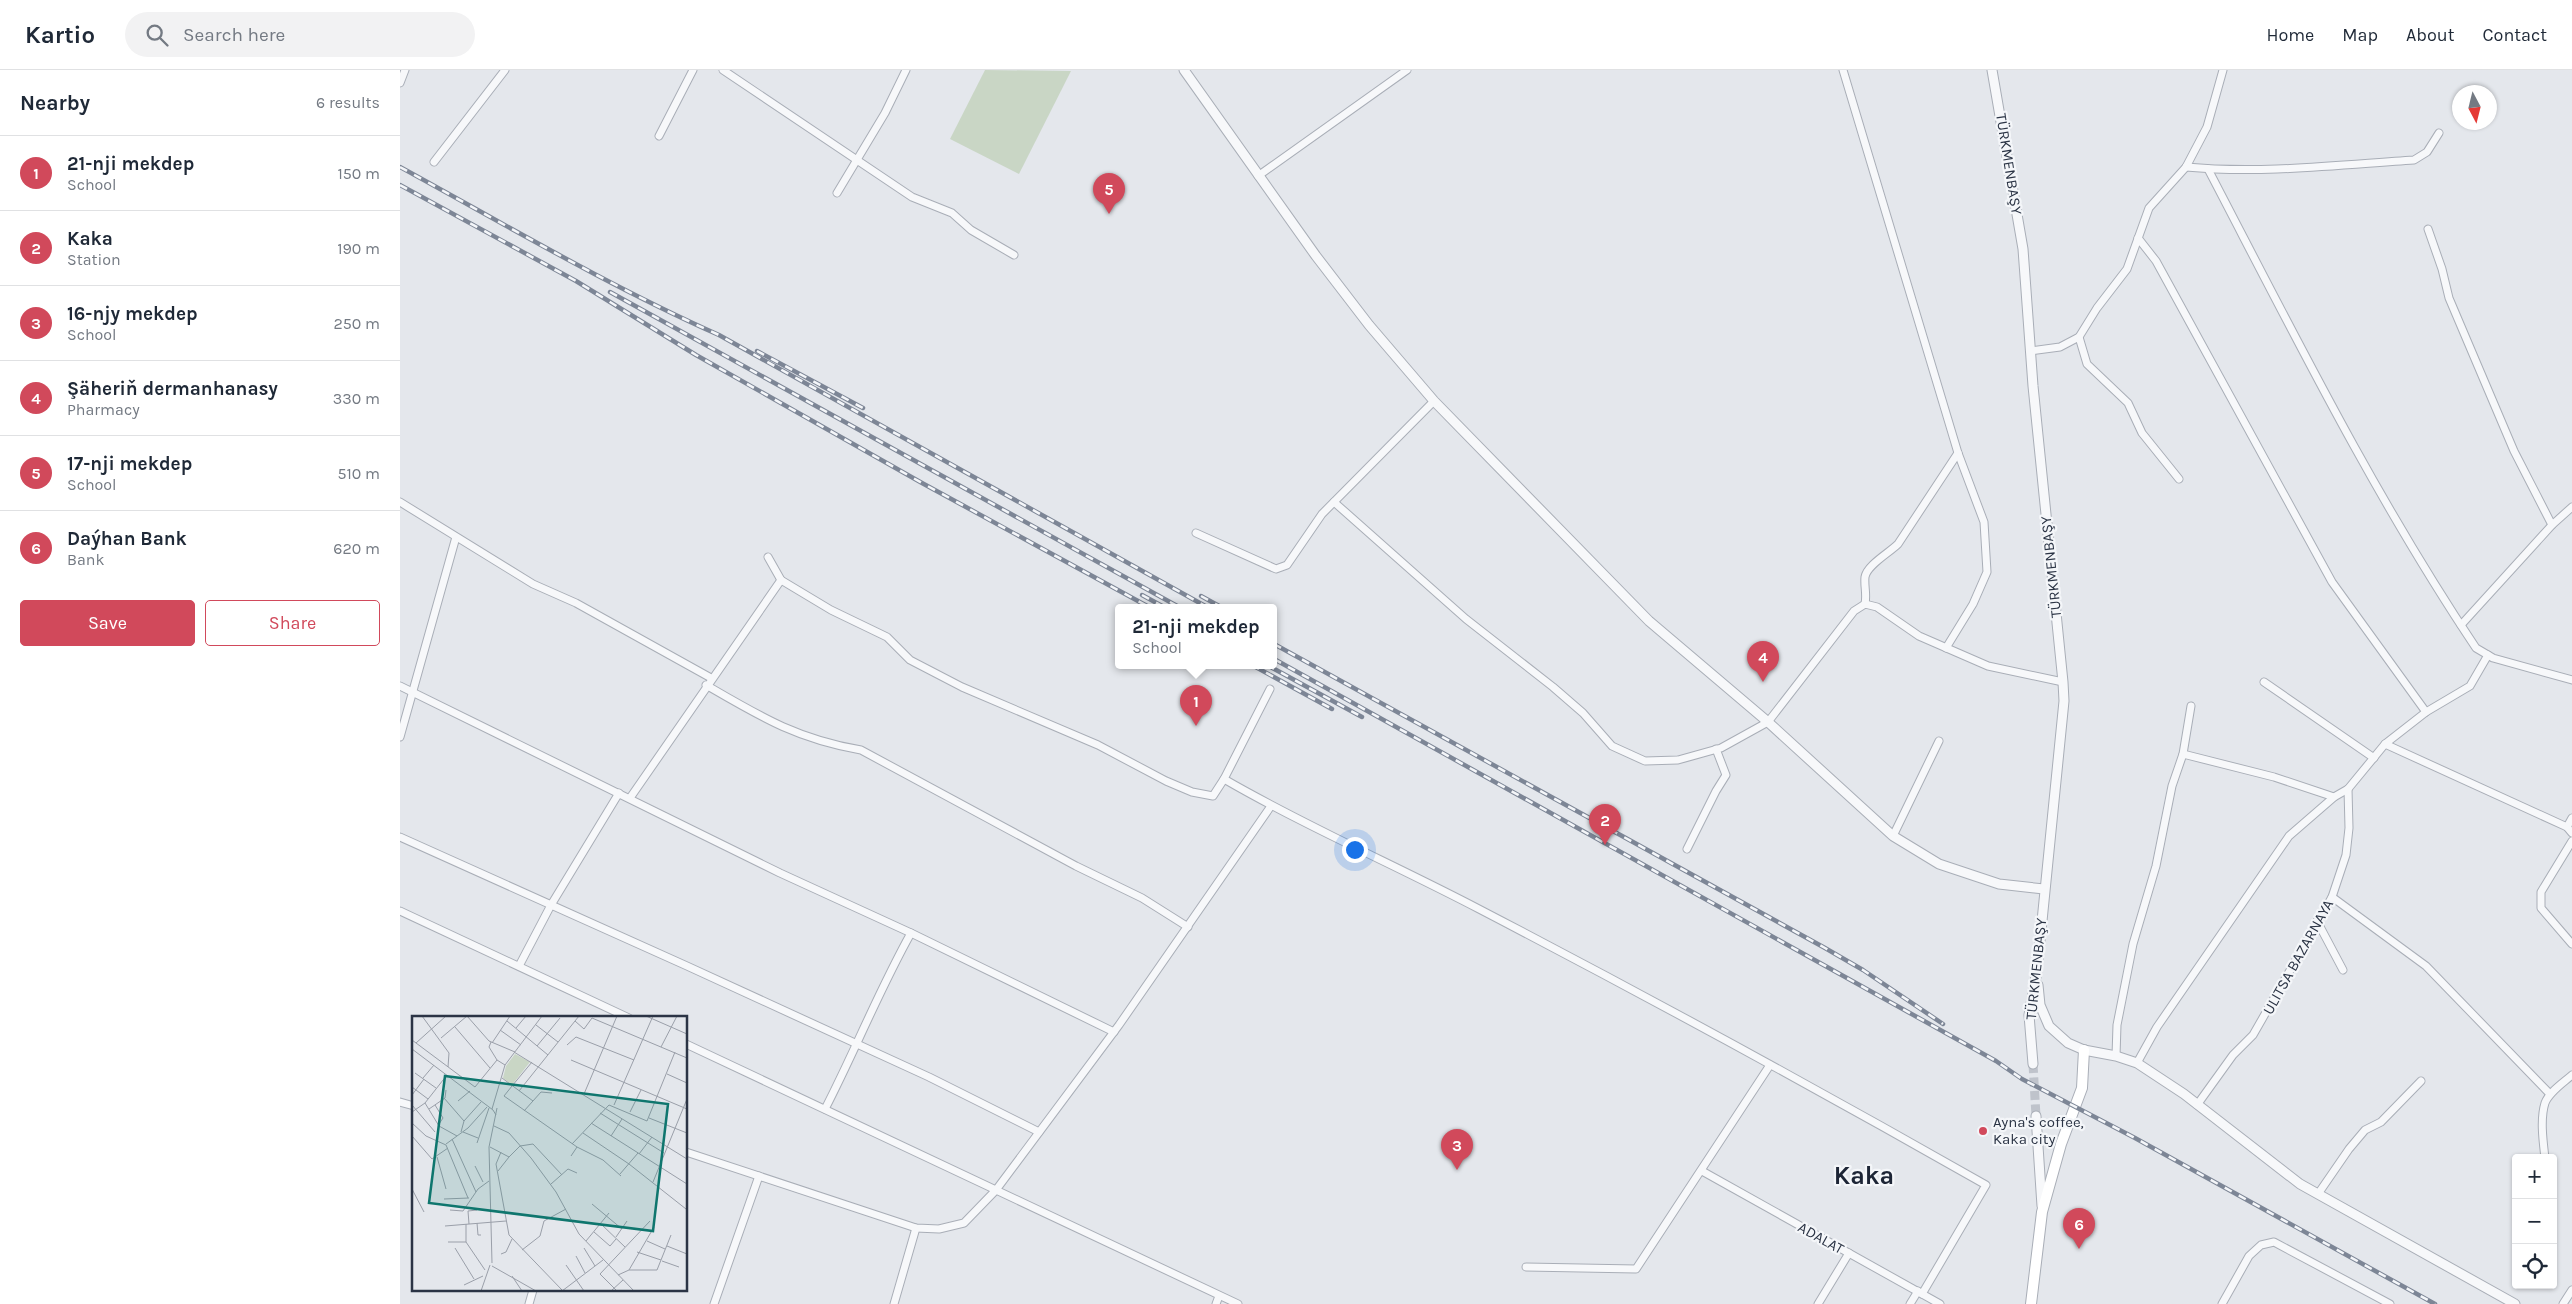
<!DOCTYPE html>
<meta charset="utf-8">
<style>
:root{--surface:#fff;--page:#f2f2f3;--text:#1f2937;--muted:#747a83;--line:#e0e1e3;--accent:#d1495b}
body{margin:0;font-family:Karla,sans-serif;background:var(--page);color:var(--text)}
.controls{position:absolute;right:15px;bottom:15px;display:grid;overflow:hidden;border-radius:5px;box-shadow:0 1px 4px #0004}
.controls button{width:45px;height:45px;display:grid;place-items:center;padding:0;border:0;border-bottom:1px solid var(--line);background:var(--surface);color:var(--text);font:25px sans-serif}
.compass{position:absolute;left:2052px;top:15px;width:45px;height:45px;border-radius:50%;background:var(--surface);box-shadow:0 1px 4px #0004;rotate:173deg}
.you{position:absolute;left:954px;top:779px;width:18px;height:18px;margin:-12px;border:4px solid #fff;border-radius:50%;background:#1a73e8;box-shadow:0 0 0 8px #1a73e833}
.badge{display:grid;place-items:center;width:32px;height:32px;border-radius:50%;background:var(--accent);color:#fff;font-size:16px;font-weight:700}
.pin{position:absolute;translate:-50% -41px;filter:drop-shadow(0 1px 2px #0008)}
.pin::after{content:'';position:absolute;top:26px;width:18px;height:15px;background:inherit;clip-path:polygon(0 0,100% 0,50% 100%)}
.popup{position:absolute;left:715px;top:534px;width:162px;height:65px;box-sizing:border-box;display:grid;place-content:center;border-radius:5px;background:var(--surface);filter:drop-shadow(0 1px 4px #0005);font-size:16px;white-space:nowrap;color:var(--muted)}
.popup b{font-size:19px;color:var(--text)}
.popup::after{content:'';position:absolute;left:50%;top:100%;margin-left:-10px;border:10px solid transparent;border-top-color:var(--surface)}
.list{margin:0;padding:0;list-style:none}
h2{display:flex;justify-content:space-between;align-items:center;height:65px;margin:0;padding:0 20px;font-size:21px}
h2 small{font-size:16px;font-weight:400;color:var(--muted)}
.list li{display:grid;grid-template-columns:32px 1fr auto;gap:15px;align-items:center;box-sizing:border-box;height:75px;padding:0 20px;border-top:1px solid var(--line)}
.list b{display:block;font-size:19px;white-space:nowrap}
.list p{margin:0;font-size:16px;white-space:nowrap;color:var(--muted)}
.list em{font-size:16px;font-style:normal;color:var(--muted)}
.actions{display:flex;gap:10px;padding:15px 20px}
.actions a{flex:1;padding:11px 0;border:1px solid var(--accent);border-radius:5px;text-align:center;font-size:18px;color:var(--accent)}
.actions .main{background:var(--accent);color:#fff}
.icon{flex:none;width:28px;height:28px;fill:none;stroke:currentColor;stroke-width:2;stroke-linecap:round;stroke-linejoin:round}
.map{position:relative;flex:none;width:2172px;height:1234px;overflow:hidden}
header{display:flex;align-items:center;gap:30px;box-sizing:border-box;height:70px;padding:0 25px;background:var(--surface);border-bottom:1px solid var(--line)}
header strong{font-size:24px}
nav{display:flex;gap:28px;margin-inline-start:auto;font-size:18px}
.search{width:350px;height:45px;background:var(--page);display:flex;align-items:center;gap:12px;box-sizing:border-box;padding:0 18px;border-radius:28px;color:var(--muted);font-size:19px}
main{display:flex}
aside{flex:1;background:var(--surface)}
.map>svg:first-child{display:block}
.green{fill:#c9d6c5}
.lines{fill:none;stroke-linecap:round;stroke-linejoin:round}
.tertiary-tunnel{stroke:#bfc3cb;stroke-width:9;stroke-dasharray:9 4.5;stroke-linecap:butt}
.minor-casing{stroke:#a9aeb7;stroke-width:9}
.tertiary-casing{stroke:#a9aeb7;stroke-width:11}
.secondary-casing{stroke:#a9aeb7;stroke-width:12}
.minor{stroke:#f7f8fa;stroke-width:7}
.tertiary{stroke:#f7f8fa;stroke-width:9}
.secondary{stroke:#fff;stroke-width:10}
.rail-casing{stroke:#7d8696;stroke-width:4.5}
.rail{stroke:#f4f6f9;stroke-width:2.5;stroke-dasharray:8;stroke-linecap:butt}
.poi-dot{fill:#d1495b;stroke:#f4f6f9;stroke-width:2}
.labels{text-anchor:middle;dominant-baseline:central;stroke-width:4.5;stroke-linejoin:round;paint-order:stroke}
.street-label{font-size:15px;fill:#2b3445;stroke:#f4f6f9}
.poi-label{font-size:15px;fill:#2b3445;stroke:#f4f6f9;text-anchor:start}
.town-label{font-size:25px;font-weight:bold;fill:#1d2536;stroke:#f4f6f9}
.inset-road{fill:none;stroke:#9a9fa9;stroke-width:1}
.view{fill:#0f766e;fill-opacity:0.15;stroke:#0f766e;stroke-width:2.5}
.inset-edge{fill:none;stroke:#2b3445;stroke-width:2.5}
</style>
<header>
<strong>Kartio</strong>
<div class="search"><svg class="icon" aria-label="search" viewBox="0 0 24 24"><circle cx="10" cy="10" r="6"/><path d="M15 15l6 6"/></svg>Search here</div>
<nav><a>Home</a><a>Map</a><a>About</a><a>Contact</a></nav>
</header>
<main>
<aside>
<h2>Nearby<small>6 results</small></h2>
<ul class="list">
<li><span class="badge">1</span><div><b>21-nji mekdep</b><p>School</p></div><em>150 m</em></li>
<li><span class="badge">2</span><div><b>Kaka</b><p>Station</p></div><em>190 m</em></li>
<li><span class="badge">3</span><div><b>16-njy mekdep</b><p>School</p></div><em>250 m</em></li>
<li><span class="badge">4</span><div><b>Şäheriň dermanhanasy</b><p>Pharmacy</p></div><em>330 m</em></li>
<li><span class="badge">5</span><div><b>17-nji mekdep</b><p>School</p></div><em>510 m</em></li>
<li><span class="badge">6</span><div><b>Daýhan Bank</b><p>Bank</p></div><em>620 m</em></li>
</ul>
<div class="actions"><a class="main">Save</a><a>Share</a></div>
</aside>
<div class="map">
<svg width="2172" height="1234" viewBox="0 0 2172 1234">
<rect width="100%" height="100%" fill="#e4e7ec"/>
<path class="green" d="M585 0 671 1 619 104 550 69Z"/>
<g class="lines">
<path class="tertiary-tunnel" d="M1633 994 1636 1046"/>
<defs>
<g id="minor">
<path d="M323 0 512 127 552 143 571 160 614 185"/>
<path d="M1443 0 1558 383 1584 452 1587 502 1573 534 1546 578"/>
<path d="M0 13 5 0"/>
<path d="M259 66 293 0"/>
<path d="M34 92 105 0"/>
<path d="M1786 97C1861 104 1938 95 2014 90L2027 82 2039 63"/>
<path d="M1808 99C1892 260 1974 426 2076 578L2093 588 2172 610"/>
<path d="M858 106 1007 0"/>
<path d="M437 123 485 43 506 0"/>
<path d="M2028 159 2042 199 2049 228 2114 381 2152 455"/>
<path d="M1738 168 1756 191 1932 512 2026 642"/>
<path d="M1679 267 1687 294 1728 333 1742 363 1779 409"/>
<path d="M1630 281 1660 277 1679 267 1697 238 1727 199 1749 138 1786 97 1807 57 1823 0"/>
<path d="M0 432 133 514 176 533 311 608"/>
<path d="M934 432 1066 549 1153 617 1183 643 1212 676 1245 691 1278 690 1321 678 1368 652 1454 541 1465 534 1477 537 1519 566 1588 596 1663 612"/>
<path d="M796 463 876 499 887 495 922 444 1034 331"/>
<path d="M368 487 381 510 431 540 487 567 510 590 562 617 698 675 766 711 792 722 813 726 824 709"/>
<path d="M1465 534C1467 524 1464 516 1465 507 1467 495 1489 483 1498 474L1558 383"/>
<path d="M2061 555 2152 455 2172 437"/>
<path d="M1864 612 1974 688"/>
<path d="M306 615C361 647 397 669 461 680L676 796 742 828 788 857"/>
<path d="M0 616 380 803 511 863 714 962"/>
<path d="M870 619 824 709C907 757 995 795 1079 839 1250 928 1419 1020 1586 1115L1522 1224"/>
<path d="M0 667 56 467"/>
<path d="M1985 674 2167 757 2172 763"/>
<path d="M1783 684 1874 707 1934 727"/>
<path d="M230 728 381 510"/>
<path d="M2167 757 2172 748"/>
<path d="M1493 766 1539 671"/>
<path d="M0 767 287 896 529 1007 639 1062"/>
<path d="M2172 771 2141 822V838L2172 874"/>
<path d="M1287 779 1316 721 1326 705 1316 679"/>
<path d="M1932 827 2026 896 2150 1024"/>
<path d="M0 841 229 948"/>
<path d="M1917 851 1943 900"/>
<path d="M119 896 151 835 219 723"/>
<path d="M286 974 838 1234"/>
<path d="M1716 986 1717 955 1733 874 1756 796 1772 716 1783 684 1791 636"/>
<path d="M1737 993 1757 957 1889 766 1934 727 1948 719 1985 674 2026 642 2070 616 2088 585"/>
<path d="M0 1032 14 1036"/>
<path d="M1797 1035 1833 985 1853 965 1932 827 1946 785 1949 758 1948 719"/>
<path d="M425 1039C455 981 479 920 511 863"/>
<path d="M286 1082 516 1158 539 1159 564 1153 596 1120 719 955 871 736"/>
<path d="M2145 1088C2143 1071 2140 1049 2145 1033 2149 1022 2163 1013 2172 1005"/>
<path d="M1302 1101 1540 1234"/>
<path d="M1918 1124 1949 1079 1965 1060 1981 1052 2021 1011"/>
<path d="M1126 1197 1236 1199 1370 995"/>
<path d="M129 1234 133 1220"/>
<path d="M314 1234 359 1106"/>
<path d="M494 1234 516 1158"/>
<path d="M816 1234 819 1226"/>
<path d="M1418 1234 1449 1183"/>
<path d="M1510 1234 1518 1221"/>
<path d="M1822 1234 1849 1186 1861 1175 1874 1172 1990 1234"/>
<path d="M2163 1234 2172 1220"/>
</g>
<g id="tertiary">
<path d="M784 0 916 186 969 255 1034 331 1249 551 1368 652 1493 766 1539 794 1599 814 1644 819"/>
<path d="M1592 0 1623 179 1633 316 1663 612 1664 631 1637 901 1629 945 1633 994"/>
<path d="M1638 915 1640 935 1649 956 1668 973 1684 980 1716 986 1737 993 1784 1024 1900 1114 2115 1234"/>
<path d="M1636 1046 1642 1136"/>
</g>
<path id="secondary" d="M1631 1234 1642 1142 1661 1074 1682 1018 1684 980"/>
</defs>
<use href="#minor" class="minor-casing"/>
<use href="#tertiary" class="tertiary-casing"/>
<use href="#secondary" class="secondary-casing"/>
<use href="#minor" class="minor"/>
<use href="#tertiary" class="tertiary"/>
<use href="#secondary" class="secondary"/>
<defs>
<g id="rail">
<path d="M0 97C106 155 209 216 319 265L807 537"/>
<path d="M0 115 176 211 296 285 522 413 749 537"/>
<path d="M210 222 779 537"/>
<path d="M357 281 463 338"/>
<path d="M742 525 764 537"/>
<path d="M801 526 821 537"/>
<path d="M874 574 1425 878 1463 900 1543 954"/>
<path d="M874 589 1596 991 1622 1009 1735 1068 2035 1234"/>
<path d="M852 595 932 639"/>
<path d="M867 595 962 647"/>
</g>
</defs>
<use href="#rail" class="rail-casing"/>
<use href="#rail" class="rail"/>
</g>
<circle class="poi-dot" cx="1583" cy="1061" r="5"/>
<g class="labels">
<g class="street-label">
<text transform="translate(1609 94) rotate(81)">TÜRKMENBAŞY</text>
<text transform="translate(1651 497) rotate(-96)">TÜRKMENBAŞY</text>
<text transform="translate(1898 887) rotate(-61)">ULITSA BAZARNAYA</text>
<text transform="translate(1636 899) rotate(-84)">TÜRKMENBAŞY</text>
<text transform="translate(1421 1168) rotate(29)">ADALAT</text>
</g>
<g class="poi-label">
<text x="1593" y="1052">Ayna's coffee,<tspan x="1593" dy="17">Kaka city</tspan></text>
</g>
<g class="town-label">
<text x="1464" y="1105">Kaka</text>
</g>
</g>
<g transform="translate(12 946)">
<rect width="275" height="275" fill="#e4e7ec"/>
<path d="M103 38 118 46 100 69 91 62 94 50Z" fill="#c9d6c5"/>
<path class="inset-road" d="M10 0 37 37 36 51M55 0 77 25 103 36M234 0 275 18M95 5 136 39M163 5 172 13 180 2 275 42M124 9 146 26M43 11 78 52M104 12 114 0M88 14 109 29M29 22 55 0M0 24 63 71 85 44 93 49M79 26 77 31 85 44M4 27 34 0M80 27 98 0M155 29 164 21 222 44M125 30 148 2M249 31 265 0M0 33 81 94 84 99M102 36 275 143M159 44 275 93M3 57 24 72M255 58 275 67M11 62 22 49M90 62 121 85M100 70 92 80 165 131 159 140M100 70 120 46M0 71 16 83M107 75 167 0M172 78 205 0M0 79 12 63M32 82 52 105M46 85 58 75M13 87 27 110 45 120M0 89 23 116M23 89 31 102 27 108M202 89 241 0M17 93 33 82 34 74M80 93 93 49 130 0M112 95 129 76 140 77M0 96 13 87 35 59M218 96 229 74M188 97 252 137M237 102 275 117M0 107 14 120 34 129 56 182M179 107 275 168M82 110 97 117 119 142 144 176 167 218 222 275M49 116 52 105 69 86M51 116 66 122M171 117 217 148M0 120 20 143 36 132M199 120 210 103M40 123 64 176M65 127 77 92M34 128 56 112 75 91M160 128 197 89 235 105 263 36M78 131 97 141 108 130 121 128 150 159M165 131 191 144 209 160M89 136 84 148 97 219 150 274M227 138 240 121M25 141 34 173M217 148 274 193M63 150 71 166M86 155 97 141M208 158 226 137M241 166 275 83M139 168 156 153 165 157M0 173 12 196M32 183 57 182M180 188 210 213M38 194 51 195 66 173 77 165M65 207 66 219H69M57 208 56 195 65 194M189 208 213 231M33 210 94 205M182 216 198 230 204 223M204 221 215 205M174 225 197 197M235 225 253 233M36 226H54V208M54 226 73 254M255 230 275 238M43 232 62 263M172 232 183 250M110 234 128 220 132 205 154 193M225 236 249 244M89 238 94 236 100 223M164 240 173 257M250 245 267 251M80 247 77 131 85 92M154 249 172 275M80 250 124 275M217 254H245L259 219M206 259 217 254 242 211M100 260 110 275M52 269 71 260M69 275 78 249M150 275 191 244M199 275 211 264M205 275 188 258 238 205"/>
<path class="view" d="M33 60 256 88 241 215 17 187Z"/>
<rect width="275" height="275" class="inset-edge"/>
</g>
</svg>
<div class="controls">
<button>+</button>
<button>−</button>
<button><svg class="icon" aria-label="locate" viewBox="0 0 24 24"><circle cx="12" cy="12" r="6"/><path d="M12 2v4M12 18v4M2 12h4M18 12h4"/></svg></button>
</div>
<svg class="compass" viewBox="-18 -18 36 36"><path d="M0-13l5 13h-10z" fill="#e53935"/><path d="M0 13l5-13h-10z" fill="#747a83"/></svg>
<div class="you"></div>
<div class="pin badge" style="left:796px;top:656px">1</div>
<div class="popup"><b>21-nji mekdep</b>School</div>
<div class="pin badge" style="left:1205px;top:775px">2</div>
<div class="pin badge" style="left:1057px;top:1100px">3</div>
<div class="pin badge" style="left:1363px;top:612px">4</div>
<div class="pin badge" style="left:709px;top:144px">5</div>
<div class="pin badge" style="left:1679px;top:1179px">6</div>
</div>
</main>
